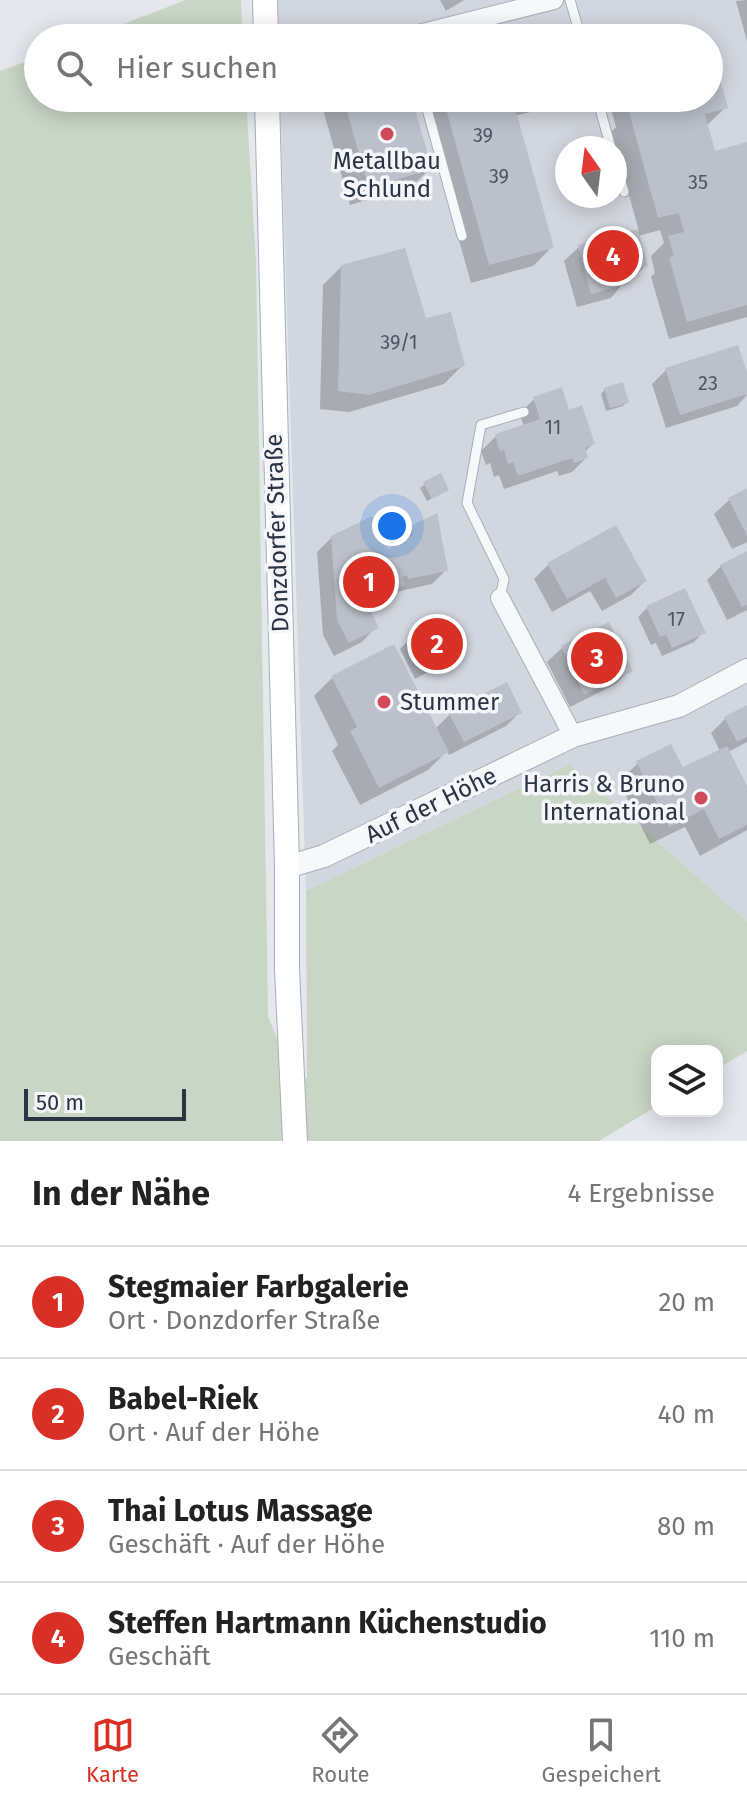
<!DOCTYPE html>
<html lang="de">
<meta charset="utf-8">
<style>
:root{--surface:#fff;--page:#f2f2f2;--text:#222;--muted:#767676;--line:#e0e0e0;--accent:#d93025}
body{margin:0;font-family:"Fira Sans",sans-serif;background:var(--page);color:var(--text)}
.controls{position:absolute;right:24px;bottom:24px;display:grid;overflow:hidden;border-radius:16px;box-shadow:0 4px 20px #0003}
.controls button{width:72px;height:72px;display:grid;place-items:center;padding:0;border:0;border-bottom:2px solid var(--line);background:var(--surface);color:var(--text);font:40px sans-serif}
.compass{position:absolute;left:555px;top:136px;width:72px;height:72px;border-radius:50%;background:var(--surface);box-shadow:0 4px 20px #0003;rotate:346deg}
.scale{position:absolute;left:24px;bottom:20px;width:162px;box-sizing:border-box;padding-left:8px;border:4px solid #2b3445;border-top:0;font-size:22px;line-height:28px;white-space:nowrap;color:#2b3445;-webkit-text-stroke:6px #f4f6f9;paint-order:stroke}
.you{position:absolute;left:392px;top:526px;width:28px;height:28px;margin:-20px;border:6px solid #fff;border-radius:50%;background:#1a73e8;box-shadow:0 0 0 12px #1a73e833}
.badge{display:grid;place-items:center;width:52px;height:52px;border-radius:50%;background:var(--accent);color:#fff;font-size:26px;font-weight:700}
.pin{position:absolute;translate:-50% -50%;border:4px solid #fff;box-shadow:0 2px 8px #0006}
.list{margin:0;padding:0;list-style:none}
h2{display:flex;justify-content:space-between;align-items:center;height:104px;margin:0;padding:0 32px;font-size:34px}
h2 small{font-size:26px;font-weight:400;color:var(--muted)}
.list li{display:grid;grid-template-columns:52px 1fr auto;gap:24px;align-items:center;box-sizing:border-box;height:112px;padding:0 32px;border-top:2px solid var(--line)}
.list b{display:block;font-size:30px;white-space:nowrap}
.list p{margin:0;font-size:26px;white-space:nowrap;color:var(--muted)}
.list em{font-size:26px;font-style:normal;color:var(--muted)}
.icon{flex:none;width:44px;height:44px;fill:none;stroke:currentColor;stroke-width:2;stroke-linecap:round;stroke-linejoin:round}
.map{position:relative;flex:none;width:747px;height:1141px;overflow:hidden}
.search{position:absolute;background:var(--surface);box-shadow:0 4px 20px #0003;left:24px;right:24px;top:24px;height:88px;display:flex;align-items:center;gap:20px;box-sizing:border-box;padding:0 28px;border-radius:44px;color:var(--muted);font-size:30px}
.sheet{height:552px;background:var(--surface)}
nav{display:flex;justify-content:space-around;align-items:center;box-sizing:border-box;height:112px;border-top:2px solid var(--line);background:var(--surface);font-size:22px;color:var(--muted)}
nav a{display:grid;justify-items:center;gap:4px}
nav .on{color:var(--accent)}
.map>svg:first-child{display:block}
.built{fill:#d2d6de;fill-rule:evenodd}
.green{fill:#c9d6c5}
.shadow{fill:#0003}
.building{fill:#bbc0ca}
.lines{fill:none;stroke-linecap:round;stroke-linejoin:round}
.service-casing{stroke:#a9aeb7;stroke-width:11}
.minor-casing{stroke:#a9aeb7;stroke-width:20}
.tertiary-casing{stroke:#a9aeb7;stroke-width:24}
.secondary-casing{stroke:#a9aeb7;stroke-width:26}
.service{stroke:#f7f8fa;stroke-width:9}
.minor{stroke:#f7f8fa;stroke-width:18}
.tertiary{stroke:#f7f8fa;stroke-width:22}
.secondary{stroke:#fff;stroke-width:24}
.poi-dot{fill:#d1495b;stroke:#f4f6f9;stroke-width:3}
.labels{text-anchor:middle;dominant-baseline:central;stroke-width:7;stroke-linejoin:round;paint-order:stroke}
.number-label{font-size:20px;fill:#4f5766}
.poi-label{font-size:24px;fill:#2b3445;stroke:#f4f6f9}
.street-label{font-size:24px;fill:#2b3445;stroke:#f4f6f9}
</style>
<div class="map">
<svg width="747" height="1141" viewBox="0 0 747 1141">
<rect width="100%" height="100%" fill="#e4e7ec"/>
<path class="built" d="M278 0H747V921L570 764 306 891 280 98H709V38H279ZM567 148H615V196H567Z"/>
<g class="green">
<path d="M186 0H241L243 38H87Z"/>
<path d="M38 57V98H246L256 261 268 1016 290 1071 307 1078 306 891 570 764 747 921V1051L717 1069V1051H657V1106L599 1141H0V71Z"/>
</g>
<g class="shadow">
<path d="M440 0H464L446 11Z"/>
<path d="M747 0V41L736 1Z"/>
<path d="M709 47 726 107 706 126 714 153 747 146V317L669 339 651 277 655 273 651 256 664 243 660 230 638 236 646 265 631 280 624 282 611 298 577 307 564 261 579 247 639 231 611 132 616 127 608 98H709Z"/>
<path d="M338 98H409L430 169 411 187 350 205 324 113Z"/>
<path d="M419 98H564L557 105 515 116 552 247 533 266 471 283Z"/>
<path d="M342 266 424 320 463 365 444 384 349 412 320 409 323 285Z"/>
<path d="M666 370 747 379V395L737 406 666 428 652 384Z"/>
<path d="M605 389 627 402 623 406 606 411 601 394Z"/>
<path d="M534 399 568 412 593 444 584 452 586 458 572 472 559 476 557 471 504 489 499 475 494 477 490 463 486 465 481 451 496 436 524 427 520 413Z"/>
<path d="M425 484 447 490 427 501 420 488Z"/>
<path d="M747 491V542L732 549 714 514 729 500Z"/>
<path d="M413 528 446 570 432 584 396 592 389 599 367 610 376 627 362 642 334 656 323 635 317 552 332 537 387 552 400 541 410 539 408 533Z"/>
<path d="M747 553V610L727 620 707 580 721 566Z"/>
<path d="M548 565 645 581 631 595 602 611 590 591 552 612 534 579Z"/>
<path d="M647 608 703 632 694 642 662 656 656 643 651 645 638 617Z"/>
<path d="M608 625 630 670 616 684 570 707 547 662 562 648Z"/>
<path d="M409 640 463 649 454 658 415 679 400 649Z"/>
<path d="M332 678 435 729 450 714 520 712 506 726 449 755 447 751 428 770 360 805 332 751 338 745 314 696Z"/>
<path d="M747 708V742L728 752 747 790V830L700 856 685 827 650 844 619 782 638 763 682 770 720 751 711 733 725 719Z"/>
</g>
<g class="building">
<path d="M652 30 654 38H626V37Z"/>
<path d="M710 42 728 108 705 114 715 151 747 142V305L687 322 669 257 674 256 668 236 684 232 679 213 658 218 629 112 635 110 632 98H709Z"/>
<path d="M343 98H412L432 169 369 188Z"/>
<path d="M443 98H533L514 104 554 248 489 265Z"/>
<path d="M638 229 648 266 624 272 627 284 591 294 578 245Z"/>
<path d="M405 248 426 318 451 312 465 366 369 395 338 391 341 265Z"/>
<path d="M738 345 747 372V394L680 415 665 368Z"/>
<path d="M623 382 629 403 610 408 604 388Z"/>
<path d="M562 387 569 410 582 405 595 444 585 448 588 458 574 463 572 458 518 476 513 462 508 464 504 450 500 452 495 434 540 419 533 397Z"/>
<path d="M441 473 449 490 432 499 423 482Z"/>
<path d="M747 488V536L728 498Z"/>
<path d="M437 513 448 571 408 579 407 575 402 577 405 585 367 604 379 628 349 643 337 620 331 536 372 516 388 549 400 543 399 539 413 536 411 526Z"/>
<path d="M616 525 647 581 616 598 605 578 567 599 547 563Z"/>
<path d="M747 551V605L742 607 720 565Z"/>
<path d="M685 588 706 633 672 648 666 635 660 637 646 606Z"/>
<path d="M450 618 466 649 424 671 408 638Z"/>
<path d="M609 622 633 671 584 695 561 646Z"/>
<path d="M394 644 449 752 379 788 350 731 357 727 331 676Z"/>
<path d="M507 682 522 713 464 742 448 712Z"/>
<path d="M747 705V737L737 742 724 717Z"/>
<path d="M671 744 683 767 727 746 747 786V825L719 839 704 809 669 827 636 761Z"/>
</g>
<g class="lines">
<defs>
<g id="service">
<path d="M570 0 581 38"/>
<path d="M424 98 462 236"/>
<path d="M597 98 611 148"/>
<path d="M615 161 624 192"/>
<path d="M500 598 504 579 467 503 481 425 524 412"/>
</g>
<g id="minor">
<path d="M390 38 407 37 554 0"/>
<path d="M500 598 573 736"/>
</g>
<path id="tertiary" d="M287 867 324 856 573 736 679 706 747 670"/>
<g id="secondary">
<path d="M265 0 266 38"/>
<path d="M267 98 287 867V969L295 1141"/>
</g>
</defs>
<use href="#service" class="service-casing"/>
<use href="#minor" class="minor-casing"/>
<use href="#tertiary" class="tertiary-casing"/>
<use href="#secondary" class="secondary-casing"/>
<use href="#service" class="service"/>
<use href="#minor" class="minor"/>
<use href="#tertiary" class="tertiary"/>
<use href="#secondary" class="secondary"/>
</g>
<g class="poi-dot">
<circle cx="387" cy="134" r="8"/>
<circle cx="384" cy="702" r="8"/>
<circle cx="701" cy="798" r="8"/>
</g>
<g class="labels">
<g class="number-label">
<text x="483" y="135">39</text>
<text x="499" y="176">39</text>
<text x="698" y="182">35</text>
<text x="399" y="342">39/1</text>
<text x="708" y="383">23</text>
<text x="553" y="427">11</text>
<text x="676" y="619">17</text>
</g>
<g class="poi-label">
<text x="387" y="161">Metallbau<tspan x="387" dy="28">Schlund</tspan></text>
<text x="400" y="702" text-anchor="start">Stummer</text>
<text x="685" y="784" text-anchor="end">Harris &amp; Bruno<tspan x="685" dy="28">International</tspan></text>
</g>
<g class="street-label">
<text transform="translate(277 533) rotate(-92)">Donzdorfer Straße</text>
<text transform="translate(431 805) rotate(-26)">Auf der Höhe</text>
</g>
</g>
</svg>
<div class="controls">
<button><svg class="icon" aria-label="layers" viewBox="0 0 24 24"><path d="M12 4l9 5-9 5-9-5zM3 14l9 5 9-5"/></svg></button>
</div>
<svg class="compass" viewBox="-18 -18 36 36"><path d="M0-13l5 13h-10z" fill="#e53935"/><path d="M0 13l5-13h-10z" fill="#767676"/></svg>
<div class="scale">50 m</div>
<div class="you"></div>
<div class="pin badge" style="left:369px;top:582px">1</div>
<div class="pin badge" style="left:437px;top:644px">2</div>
<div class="pin badge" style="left:597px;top:658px">3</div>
<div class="pin badge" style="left:613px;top:256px">4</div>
<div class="search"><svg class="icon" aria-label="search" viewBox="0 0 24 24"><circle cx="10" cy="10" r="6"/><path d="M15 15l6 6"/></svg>Hier suchen</div>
</div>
<section class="sheet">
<h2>In der Nähe<small>4 Ergebnisse</small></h2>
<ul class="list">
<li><span class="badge">1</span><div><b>Stegmaier Farbgalerie</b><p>Ort · Donzdorfer Straße</p></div><em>20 m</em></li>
<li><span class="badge">2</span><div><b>Babel-Riek</b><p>Ort · Auf der Höhe</p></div><em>40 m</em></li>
<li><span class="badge">3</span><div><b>Thai Lotus Massage</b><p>Geschäft · Auf der Höhe</p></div><em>80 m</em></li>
<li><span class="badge">4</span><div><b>Steffen Hartmann Küchenstudio</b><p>Geschäft</p></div><em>110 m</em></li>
</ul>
</section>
<nav>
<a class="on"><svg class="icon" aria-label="map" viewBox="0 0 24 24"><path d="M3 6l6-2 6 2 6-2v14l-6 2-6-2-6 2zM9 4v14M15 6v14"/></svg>Karte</a>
<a><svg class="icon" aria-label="directions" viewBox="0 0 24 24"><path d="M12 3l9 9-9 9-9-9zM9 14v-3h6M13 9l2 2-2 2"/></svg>Route</a>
<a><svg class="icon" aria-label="saved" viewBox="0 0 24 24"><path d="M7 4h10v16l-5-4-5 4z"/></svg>Gespeichert</a>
</nav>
